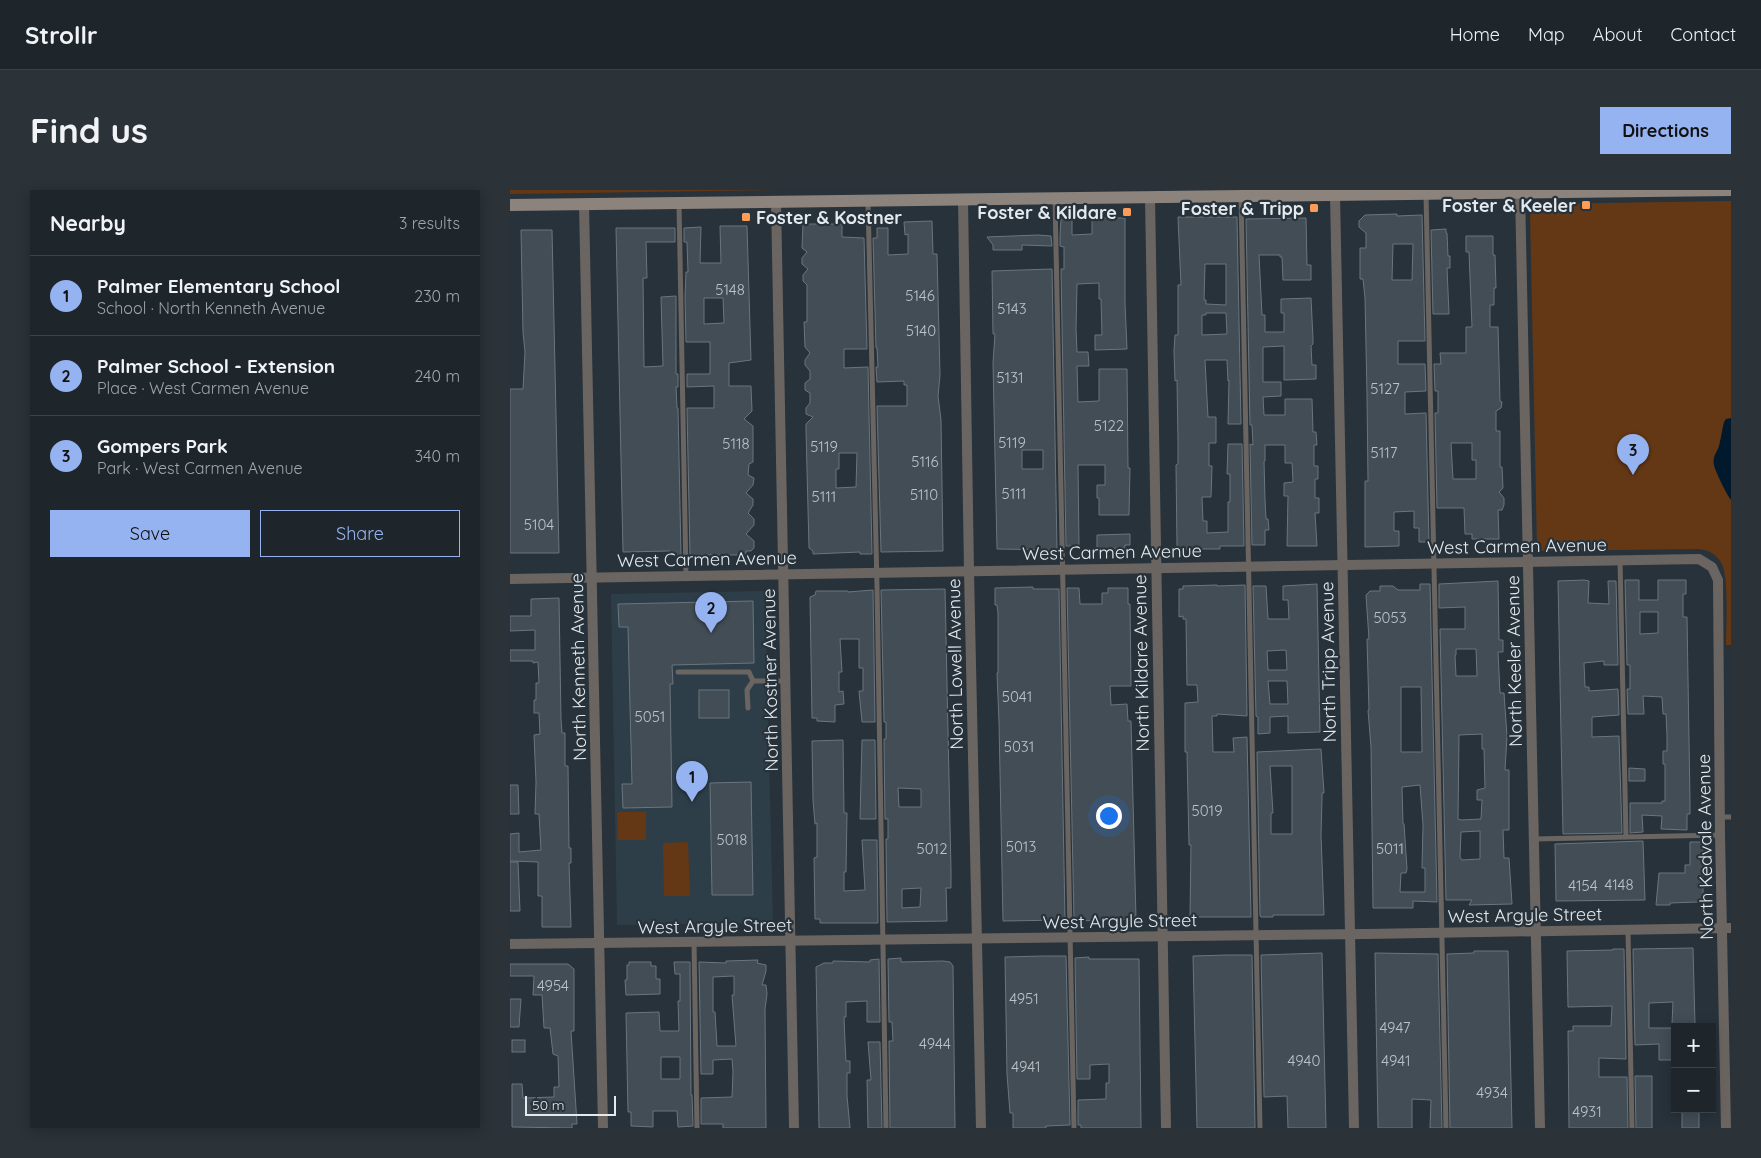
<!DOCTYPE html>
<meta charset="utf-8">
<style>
:root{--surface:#1e262c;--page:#2b3238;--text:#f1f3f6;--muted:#a1a5a9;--line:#3c4348;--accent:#95b2f1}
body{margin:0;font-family:Quicksand,sans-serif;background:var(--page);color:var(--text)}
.controls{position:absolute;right:15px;bottom:15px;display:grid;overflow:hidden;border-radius:0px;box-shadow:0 2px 12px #0003}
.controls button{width:45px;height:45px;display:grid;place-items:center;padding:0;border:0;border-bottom:1px solid var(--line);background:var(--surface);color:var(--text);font:25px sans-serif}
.scale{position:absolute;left:15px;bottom:12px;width:91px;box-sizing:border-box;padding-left:5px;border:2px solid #e3eaef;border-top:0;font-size:14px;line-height:18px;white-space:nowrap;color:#e3eaef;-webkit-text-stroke:4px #28323a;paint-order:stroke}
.you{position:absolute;left:598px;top:625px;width:18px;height:18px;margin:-12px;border:4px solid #fff;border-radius:50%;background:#1a73e8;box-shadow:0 0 0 8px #1a73e833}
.badge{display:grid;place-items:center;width:32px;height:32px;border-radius:50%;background:var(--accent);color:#111;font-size:16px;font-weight:700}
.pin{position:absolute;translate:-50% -41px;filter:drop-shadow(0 1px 2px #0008)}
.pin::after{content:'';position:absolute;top:26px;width:18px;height:15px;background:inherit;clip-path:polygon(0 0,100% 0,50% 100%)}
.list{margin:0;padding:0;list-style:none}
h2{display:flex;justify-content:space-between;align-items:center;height:65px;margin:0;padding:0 20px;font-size:21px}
h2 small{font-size:16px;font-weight:400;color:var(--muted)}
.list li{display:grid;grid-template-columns:32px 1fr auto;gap:15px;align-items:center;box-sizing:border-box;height:80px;padding:0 20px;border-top:1px solid var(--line)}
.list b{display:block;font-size:19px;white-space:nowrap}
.list p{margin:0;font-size:16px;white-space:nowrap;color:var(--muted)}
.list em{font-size:16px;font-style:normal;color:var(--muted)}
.actions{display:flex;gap:10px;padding:15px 20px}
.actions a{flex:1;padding:11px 0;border:1px solid var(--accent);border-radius:0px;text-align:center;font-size:18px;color:var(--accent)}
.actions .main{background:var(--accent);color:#111}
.map{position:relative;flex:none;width:1221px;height:938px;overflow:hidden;border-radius:0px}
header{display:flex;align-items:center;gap:30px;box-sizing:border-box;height:70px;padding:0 25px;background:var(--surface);border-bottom:1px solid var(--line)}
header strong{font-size:24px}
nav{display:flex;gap:28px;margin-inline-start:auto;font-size:18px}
.intro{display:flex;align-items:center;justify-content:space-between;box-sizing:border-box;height:120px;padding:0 30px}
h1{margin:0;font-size:35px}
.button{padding:12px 22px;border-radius:0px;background:var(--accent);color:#111;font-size:18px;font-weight:700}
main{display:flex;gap:30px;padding:0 30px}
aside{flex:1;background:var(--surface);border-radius:0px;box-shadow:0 2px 12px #0003}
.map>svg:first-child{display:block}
.built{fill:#2e3e49}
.green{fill:#653815}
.water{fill:#00192d}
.building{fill:#434d56;stroke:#6a757f;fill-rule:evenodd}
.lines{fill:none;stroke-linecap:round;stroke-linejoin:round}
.lane{stroke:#6b6562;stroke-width:5}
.street{stroke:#6b6562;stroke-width:10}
.secondary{stroke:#8c837d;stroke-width:12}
.poi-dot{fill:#fd9c56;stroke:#28323a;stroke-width:2}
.labels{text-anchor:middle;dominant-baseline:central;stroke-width:4.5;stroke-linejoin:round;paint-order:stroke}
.number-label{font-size:15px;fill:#bbc3c9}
.poi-label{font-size:18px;font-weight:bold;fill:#e3eaef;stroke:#28323a;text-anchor:end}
.street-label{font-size:18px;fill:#e3eaef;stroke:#28323a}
</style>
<header>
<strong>Strollr</strong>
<nav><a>Home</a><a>Map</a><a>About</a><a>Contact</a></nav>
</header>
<div class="intro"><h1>Find us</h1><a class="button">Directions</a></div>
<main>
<aside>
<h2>Nearby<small>3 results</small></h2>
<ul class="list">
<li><span class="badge">1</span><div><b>Palmer Elementary School</b><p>School · North Kenneth Avenue</p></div><em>230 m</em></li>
<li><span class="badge">2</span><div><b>Palmer School - Extension</b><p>Place · West Carmen Avenue</p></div><em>240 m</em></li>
<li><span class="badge">3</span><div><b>Gompers Park</b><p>Park · West Carmen Avenue</p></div><em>340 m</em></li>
</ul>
<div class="actions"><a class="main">Save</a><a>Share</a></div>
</aside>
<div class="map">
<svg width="1221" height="938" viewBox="0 0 1221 938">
<rect width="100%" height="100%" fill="#28323a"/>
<path class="built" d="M255 401 263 733 107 735 101 404Z"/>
<g class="green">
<path d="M0 0H269L0 4Z"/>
<path d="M1221 11V455H1216C1216 437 1219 389 1212 374 1207 364 1197 359 1187 359L1032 361 1027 357 1020 22 1021 16 1028 14Z"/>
<path d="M107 622H136V650H108Z"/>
<path d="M178 652 180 706H154L153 653Z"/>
</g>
<path class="water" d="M1221 228V310C1217 305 1205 281 1204 275 1202 267 1207 262 1209 256 1211 248 1212 240 1214 232L1216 229Z"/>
<g class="building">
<path d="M887 24V26L912 25 915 151H888V174H915L916 201 895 202V224L916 223 919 352H909V338H904V321L884 322V341H889V356L855 357V291H858L857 205 855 108 853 89H850V58H856V43L849 37V31L855 25ZM883 54H903L902 90H882Z"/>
<path d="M668 27H727L731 234H718L719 190 718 191 717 170H695L698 227H706V253H699V276H702L701 307H692L693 331H697V343L718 342V312H720V284H717L718 254H732L734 356H710V359H671L667 356 666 275 668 274V251L667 190 665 191 664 161 665 145H668V95H671ZM695 74H716V115L696 114V110H694ZM696 123H716L717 144 692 145V125H696Z"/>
<path d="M562 28V45L582 44V28H615V113L617 159 585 160V145H592L591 109H589V93L567 94 566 139 567 162H578L579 176H567L568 212 589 211V179H617L618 278H620L619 325H589V308H587V295H595V275H568L569 356H556L551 79H554V57L550 56V46L551 29Z"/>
<path d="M796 28 797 75H801V90H773L772 67H770V65H749L752 125H755V142H774V123H771V109L801 108 803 149V154L801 156 802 175H806V189L774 190V156L753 157V192H771V206L753 207 754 225H775V209H802L803 242H806L807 255H804V276H808V289H805V308H809V323H805L807 356H777L778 306H774V293L783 292 782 273H775V255H755V271H754L755 310 756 329H758L759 340H755V355H742L740 254 743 255 742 235H740L736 29Z"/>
<path d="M422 31 423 64H427L430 185 428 206 431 230 433 361 371 362 367 216H397V195H394V191L367 192 366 177H368L367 158H366L363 48H367V38H378V65L398 64V44L395 45 394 32Z"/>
<path d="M293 34H332V47L354 48 357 159H334V178L358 177 362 364H350V362L303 364V361L299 358 296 240V234L303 227 296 224V218L300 213V203L295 200V193L300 189V181L295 175V170L300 163 295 157 294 132H297V95L293 91V85L298 79 292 74V68L297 62 292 58ZM329 263H347L346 297 326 298V279H329Z"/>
<path d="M210 36H237L241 170 219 173V196H241L242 221 234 229 243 236V272L239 274 238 285 244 288 243 295 236 303 243 309V315L238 323 244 329V335L236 344 244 351V358L241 361H236V365H180L177 218H204V196L177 197V184H200V152H176L175 106 176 82H178L177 52H174V38L191 37 190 73H211ZM194 108H213L214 133 194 134Z"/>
<path d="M106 38H165V52H136L137 88H133L134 177 153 176 151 107 166 106V184H168V197H166L167 218H168L171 365 161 366 160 361 113 362Z"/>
<path d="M936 39V43H937L938 66H940V78H937L939 124H923L921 40Z"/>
<path d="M11 40H42L49 363H0V199H13L15 162 13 142Z"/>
<path d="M528 45 541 46 542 56 512 55V60H483V55L477 47Z"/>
<path d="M956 46H983V65H985L986 98H984V115H980V137H988L990 211 992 212 991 218 986 221V241H990V277H992L993 298 989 302 994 308V315L992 320H988L989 349H962V344H955L954 318H927L925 223H928V201H925L924 174H931L930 163H956V137H962L959 62H956ZM941 253H962V270H966V289H943Z"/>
<path d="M542 79 547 360 487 359 483 173 485 144H483L482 81ZM512 260H533V279H512Z"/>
<path d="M620 344V355H615V358L587 359V345Z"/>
<path d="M1074 390 1079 391 1078 413 1099 414 1098 391H1106L1108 475H1094V471L1074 473 1075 497H1079V501L1108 499 1109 525 1082 527V547L1109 546 1112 643 1053 644 1048 391Z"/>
<path d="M1115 390H1129V410H1148V390H1176V404H1173V427H1177L1180 611V624H1177V640L1151 639 1152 626 1132 625 1133 642 1120 643V613H1152V611H1155V574H1153V561H1157V545L1156 524H1153L1152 507 1133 506 1134 524H1118L1117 499H1120V475H1117ZM1130 422H1148V443L1130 444Z"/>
<path d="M988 391 989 450H993V462H988L990 503H994L997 546 995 580H999V640H993L994 668H999L1002 714 959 715 962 710H936L930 439H955V417L929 418V394ZM946 459H966L967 486H946L945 465H946ZM972 544V559H974L975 598 967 600V610H972L971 629 951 630 948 629 949 545ZM970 641V669L952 670 950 667 951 642Z"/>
<path d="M807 394 810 542 778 543V526L760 527V543L748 544V527L746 526 743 396H756L758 429H779L778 410H773V396ZM776 460 777 480H758L757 461ZM758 491H777L778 514H760Z"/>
<path d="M910 394H920L927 712 903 711V718H863L861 557 858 520H859L857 449H859L856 405 860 401H870V396H883L888 400H910ZM891 497H911L912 562H891ZM910 595 913 635 912 678H915V702H890L891 683H896L897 679 894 634H893L892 597Z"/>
<path d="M707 395V396L735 395 737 526 707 524V526H702L703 562H724L723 548 737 547 741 727H680L681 655H679L677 562H675V513L688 512 687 495H677L676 429H673V426L669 427V399H673V396Z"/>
<path d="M523 397V399H549L555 730 493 731 489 532 487 483H488V423L487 415H485V398Z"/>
<path d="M557 398H569L570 414H592V403H598V398H618V414H620L621 496H600L601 515 617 514 618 531H621L626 729 566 731 564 729Z"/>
<path d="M435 399 441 681V698H436L437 731 377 732 376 649H378V629H375L374 549H376V532H374L371 400ZM388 598 411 599V617H389ZM411 698 410 717 392 718V699Z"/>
<path d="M363 400 365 532H352L349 501H353V478H349V449H330L332 482H329V502L333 501 334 514 325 515V532L307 531V528H302L300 407 305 405 306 401H338V402Z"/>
<path d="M49 408 51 529 52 543H55V576H58L59 658H61V673H59L61 737H32V706H28V672L0 671V644L9 643V662L31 660 29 624H25L26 592 24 545 30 544 29 523H24V510H26V493H29L28 472 23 473V471H0V460H25V440L0 441V426H21V409Z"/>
<path d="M243 411 244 473 162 475 163 494H160L162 617 113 618 112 594H122L118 437H109L108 414Z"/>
<rect x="189" y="500" width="30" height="28"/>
<path d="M333 550 334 623H337L336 682H334V701L355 700 352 650H367L368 733H310V729H305L304 668 307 667V633L305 634 303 610 302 551Z"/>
<path d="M352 550H365L366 629H350Z"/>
<path d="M811 559 814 603H812V608L811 645 814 725H763V727H751L750 726 747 562ZM760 576H782V644H761V623H763Z"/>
<path d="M1119 578 1135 579V591H1119Z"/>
<path d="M241 592 243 705H202L200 593Z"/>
<path d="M0 595H8L9 624H0Z"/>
<path d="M1133 651 1135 710 1046 711 1045 654Z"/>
<path d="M1180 652H1193V710H1188V712L1160 713V715H1146L1149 683H1175V675H1180Z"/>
<path d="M0 672H8L10 721H0Z"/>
<path d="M1183 758 1185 834H1162L1163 812 1139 813V838H1165V870H1149V854L1125 855 1123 759Z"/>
<path d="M1103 759H1114L1116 869 1089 868V887H1117L1118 938H1059L1058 841H1063V836H1101L1102 816 1058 817 1057 761 1103 760Z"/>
<path d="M964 761H998L1002 938H940L937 764 964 763Z"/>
<path d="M812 763 816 938H778L777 906 754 907 751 765Z"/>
<path d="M865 763 928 764 932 938H920L921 910 902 909V938H868Z"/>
<path d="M718 765H742L745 938H687L683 766Z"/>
<path d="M533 766H556L560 935 536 936V938H503V923H500L497 884 495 767Z"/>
<path d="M579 767V769H629L631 938H571V935H568V910L596 909V893H599V874L580 875V889H567L565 768Z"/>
<path d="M391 768V772L433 771 440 772 443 776 445 938H380L379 851H383L382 832H379L378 769Z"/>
<path d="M369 769 370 832H357V811L336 812V827H334L335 852 336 871H340V883H337V906L340 938H309L306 777 314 773H323V771L360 772V770Z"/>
<path d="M248 770 247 773 256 775V781L252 795H256L257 804 255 819 256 938H213V934H191V908L222 907 223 882 222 869 203 870V884H191L189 772 216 773V771ZM224 786V805H222L226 856H207L205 822H203V787Z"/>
<path d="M119 772H141V776H146V789H150V804L116 805 115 790H117V775H119Z"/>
<path d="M164 772H180L181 905H182L183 936 168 937 167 921H143V937L121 936V922H118L116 823 149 822 150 841H169L168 811H170V784H165ZM151 867H170V889H151Z"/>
<path d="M0 774H58L64 779V841H61L67 934H62V938L2 937V894H12L13 908 44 907V897H49L48 866 43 864 40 838H34L32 805H23L24 786H0Z"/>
<path d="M0 809H11L9 837H0Z"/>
<rect x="2" y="850" width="13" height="12"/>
<path d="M358 852H370L372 938H358L357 890H361Z"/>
<path d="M1125 886H1142V938H1126Z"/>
<rect x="1172" y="920" width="17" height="18"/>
</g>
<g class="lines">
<g class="lane">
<path d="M916 4 936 938"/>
<path d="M731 7 750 938"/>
<path d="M545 9 564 938"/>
<path d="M358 11 367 396 376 938"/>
<path d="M169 14 176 386"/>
<path d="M1110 370 1116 647"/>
<path d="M168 482H239L243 491"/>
<path d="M238 518 237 500 243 491H276"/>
<path d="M1210 627H1221"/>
<path d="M1024 649 1210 645"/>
<path d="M1118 740 1122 938"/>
<path d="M184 752 187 938"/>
</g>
<g class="street">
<path d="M1010 2 1030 938"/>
<path d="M825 5 844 938"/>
<path d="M640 7 656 938"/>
<path d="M453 10 459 381 471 938"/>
<path d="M266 12 284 938"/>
<path d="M74 14 93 938"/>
<path d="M0 389 1189 369 1202 377 1208 390 1210 645 1216 938"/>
<path d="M0 754 856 744 1221 738"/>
</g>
<path class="secondary" d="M0 15 1221 0"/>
</g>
<g class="poi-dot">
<rect x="1071" y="10" width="10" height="10" rx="2.5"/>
<rect x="799" y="13" width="10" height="10" rx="2.5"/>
<rect x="612" y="17" width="10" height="10" rx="2.5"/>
<rect x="231" y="22" width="10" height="10" rx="2.5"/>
</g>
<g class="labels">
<g class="number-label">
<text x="220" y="99">5148</text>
<text x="410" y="105">5146</text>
<text x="502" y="118">5143</text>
<text x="411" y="140">5140</text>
<text x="500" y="187">5131</text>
<text x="875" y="198">5127</text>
<text x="599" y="235">5122</text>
<text x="502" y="252">5119</text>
<text x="226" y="253">5118</text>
<text x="314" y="256">5119</text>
<text x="874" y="262">5117</text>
<text x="415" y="271">5116</text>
<text x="504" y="303">5111</text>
<text x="414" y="304">5110</text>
<text x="314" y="306">5111</text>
<text x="29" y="334">5104</text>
<text x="880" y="427">5053</text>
<text x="507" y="506">5041</text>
<text x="140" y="526">5051</text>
<text x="509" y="556">5031</text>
<text x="697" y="620">5019</text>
<text x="222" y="649">5018</text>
<text x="511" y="656">5013</text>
<text x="422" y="658">5012</text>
<text x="880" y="658">5011</text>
<text x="1109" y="694">4148</text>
<text x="1073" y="695">4154</text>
<text x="43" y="795">4954</text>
<text x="514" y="808">4951</text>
<text x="885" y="837">4947</text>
<text x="425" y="853">4944</text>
<text x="794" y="870">4940</text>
<text x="886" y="870">4941</text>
<text x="516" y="876">4941</text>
<text x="982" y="902">4934</text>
<text x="1077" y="921">4931</text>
</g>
<g class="poi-label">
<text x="1066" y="15">Foster &amp; Keeler</text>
<text x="794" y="18">Foster &amp; Tripp</text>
<text x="607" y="22">Foster &amp; Kildare</text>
<text x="246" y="27" text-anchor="start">Foster &amp; Kostner</text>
</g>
<g class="street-label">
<text transform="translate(1007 356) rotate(-1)">West Carmen Avenue</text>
<text transform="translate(602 362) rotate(-1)">West Carmen Avenue</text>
<text transform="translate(197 369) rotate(-1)">West Carmen Avenue</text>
<text transform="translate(1004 471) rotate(-91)">North Keeler Avenue</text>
<text transform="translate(818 472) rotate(-91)">North Tripp Avenue</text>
<text transform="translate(631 473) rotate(-91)">North Kildare Avenue</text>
<text transform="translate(445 474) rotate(-91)">North Lowell Avenue</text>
<text transform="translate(68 477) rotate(-91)">North Kenneth Avenue</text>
<text transform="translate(260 490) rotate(-91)">North Kostner Avenue</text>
<text transform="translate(1195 657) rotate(-91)">North Kedvale Avenue</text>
<text transform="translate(1015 725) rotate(-1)">West Argyle Street</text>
<text transform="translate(610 731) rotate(-1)">West Argyle Street</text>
<text transform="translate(205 736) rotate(-1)">West Argyle Street</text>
</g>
</g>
</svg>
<div class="controls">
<button>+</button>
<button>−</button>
</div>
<div class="scale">50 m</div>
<div class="you"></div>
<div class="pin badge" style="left:182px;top:612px">1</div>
<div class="pin badge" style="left:201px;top:443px">2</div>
<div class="pin badge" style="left:1123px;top:285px">3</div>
</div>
</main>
